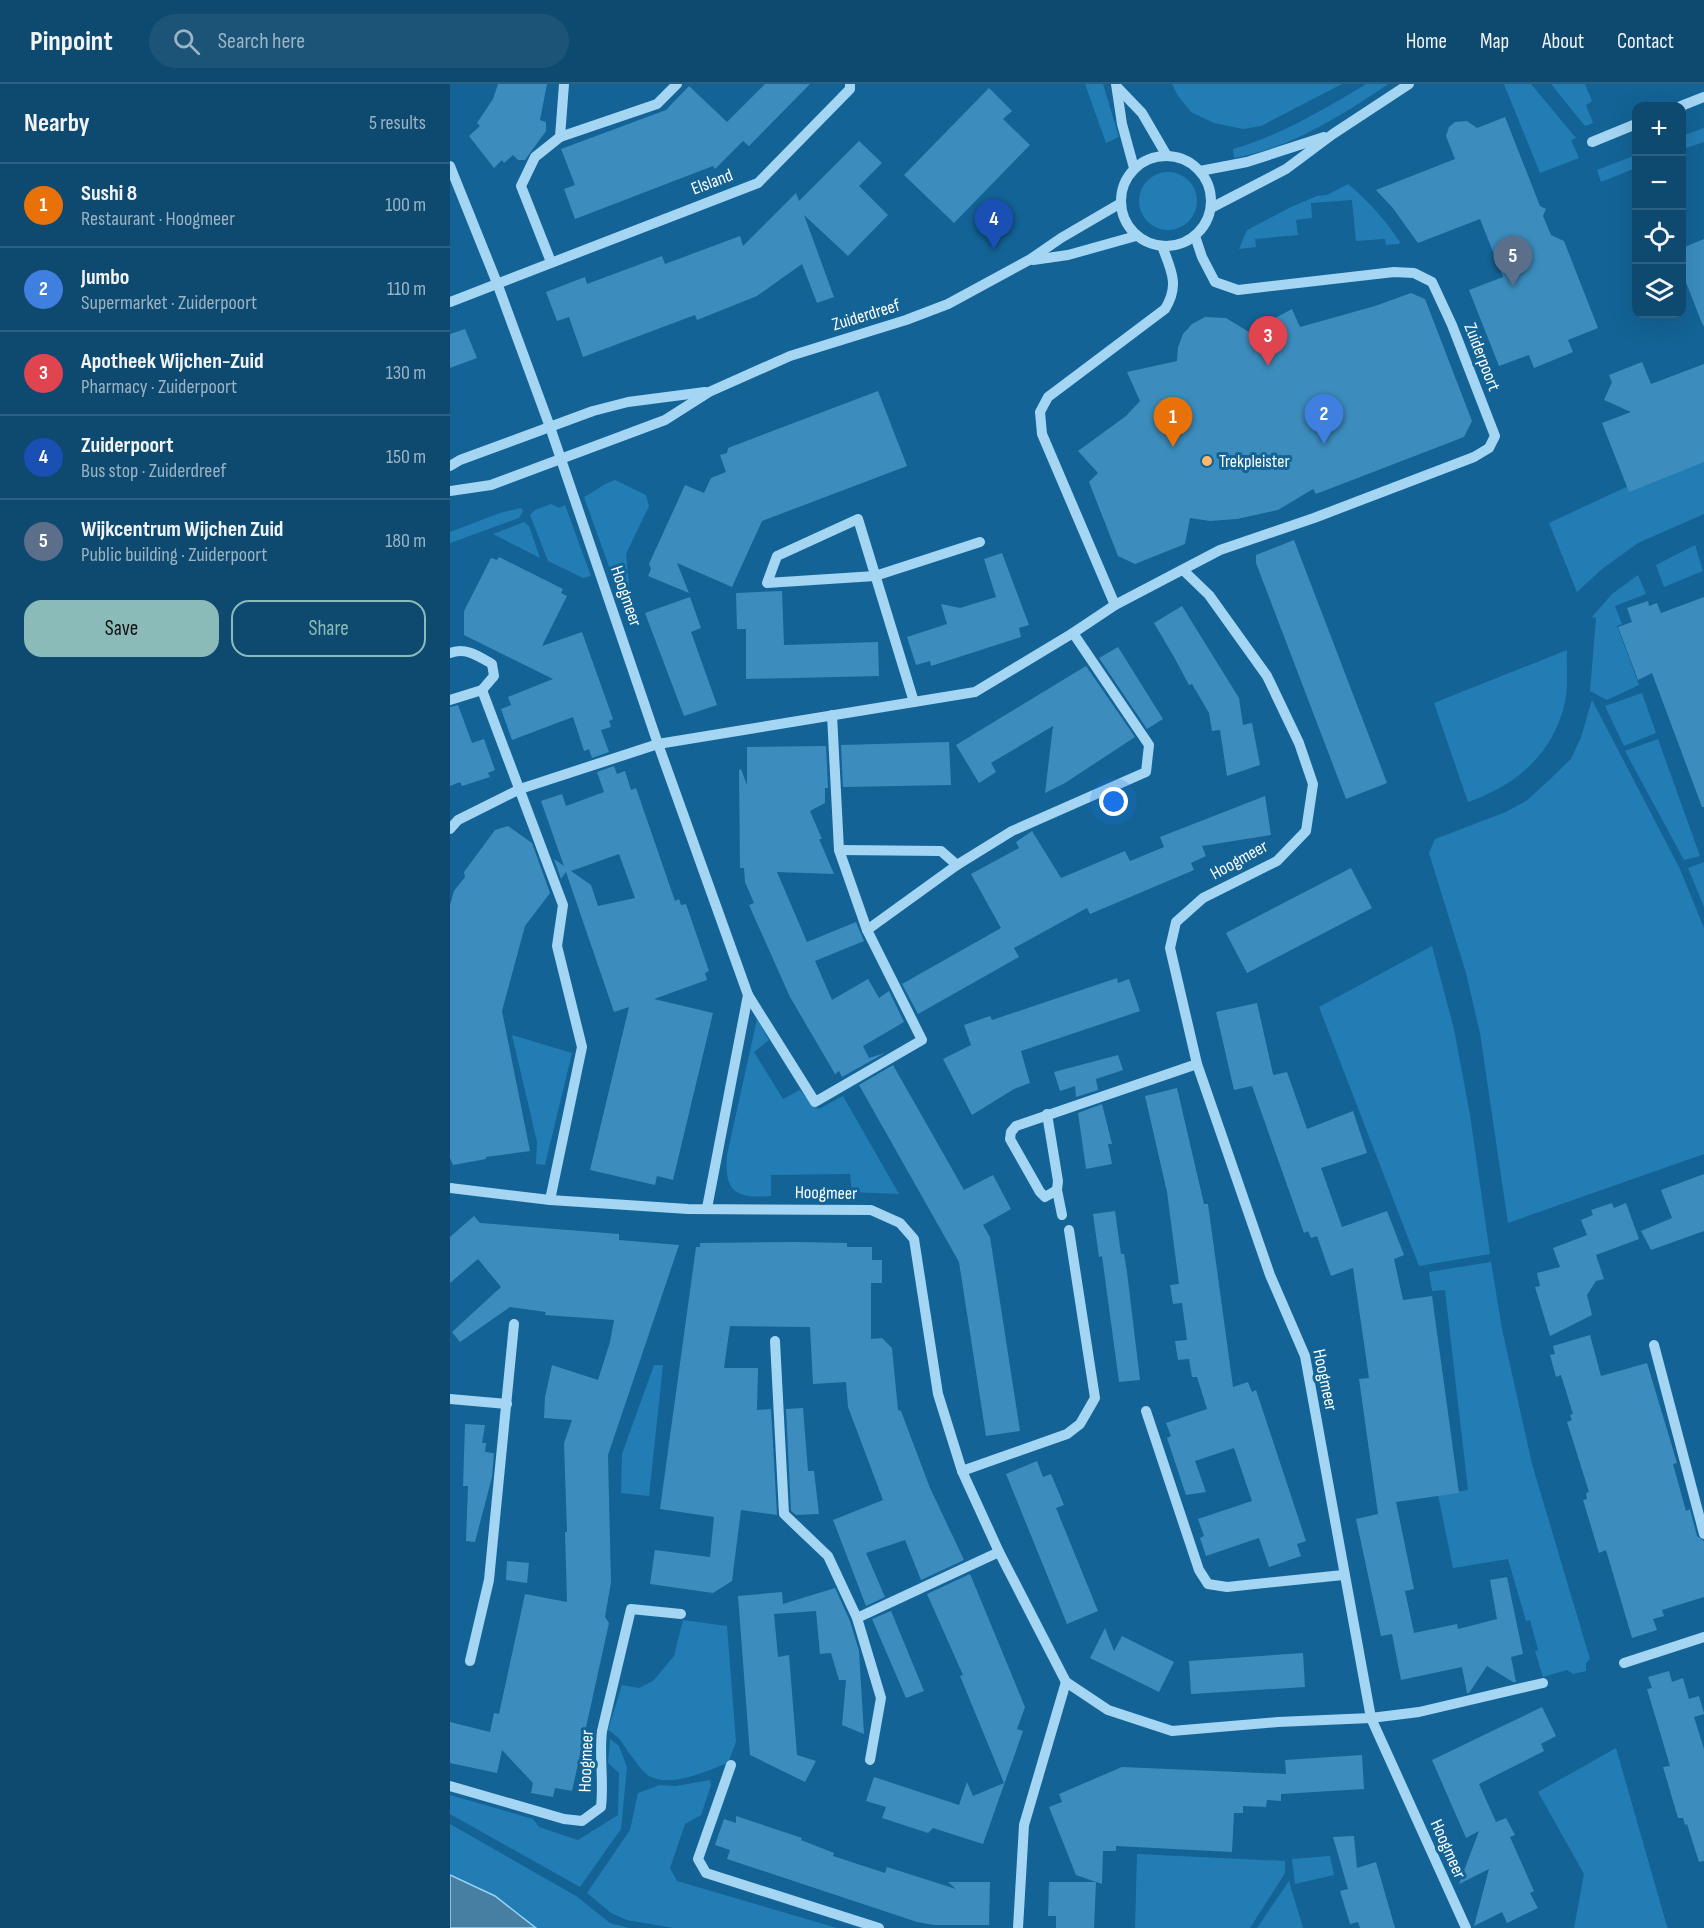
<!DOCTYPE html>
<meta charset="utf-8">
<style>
:root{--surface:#0e4a70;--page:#1c5478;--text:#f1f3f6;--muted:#9bb3c3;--line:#2e6283;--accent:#8bbbb9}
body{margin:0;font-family:"Sofia Sans Condensed",sans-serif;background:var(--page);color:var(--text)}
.controls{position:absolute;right:18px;top:18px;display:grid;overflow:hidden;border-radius:12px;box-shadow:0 6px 24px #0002}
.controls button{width:54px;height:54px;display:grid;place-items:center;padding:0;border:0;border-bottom:2px solid var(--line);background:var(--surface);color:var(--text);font:30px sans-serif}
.you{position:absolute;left:664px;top:718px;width:21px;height:21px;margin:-15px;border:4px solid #fff;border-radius:50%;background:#1a73e8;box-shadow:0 0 0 9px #1a73e833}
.badge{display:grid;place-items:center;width:39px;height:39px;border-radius:50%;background:var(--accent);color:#fff;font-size:20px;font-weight:700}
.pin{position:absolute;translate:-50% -50px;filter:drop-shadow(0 2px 3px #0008)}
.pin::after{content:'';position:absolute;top:32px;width:21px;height:18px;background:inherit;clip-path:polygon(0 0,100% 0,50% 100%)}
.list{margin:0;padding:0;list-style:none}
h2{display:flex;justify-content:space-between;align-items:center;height:78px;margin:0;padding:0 24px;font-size:26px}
h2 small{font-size:20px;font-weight:400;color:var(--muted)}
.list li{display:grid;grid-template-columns:39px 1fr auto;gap:18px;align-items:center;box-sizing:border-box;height:84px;padding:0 24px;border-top:2px solid var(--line)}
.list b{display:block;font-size:22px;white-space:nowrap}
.list p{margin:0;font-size:20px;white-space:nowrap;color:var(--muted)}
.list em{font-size:20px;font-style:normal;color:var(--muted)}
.actions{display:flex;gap:12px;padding:18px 24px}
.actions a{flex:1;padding:14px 0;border:2px solid var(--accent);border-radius:18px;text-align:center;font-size:21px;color:var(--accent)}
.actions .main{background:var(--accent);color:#111}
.icon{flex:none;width:33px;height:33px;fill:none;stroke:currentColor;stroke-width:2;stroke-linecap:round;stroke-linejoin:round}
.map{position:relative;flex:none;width:1254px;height:1844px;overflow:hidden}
header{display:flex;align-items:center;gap:36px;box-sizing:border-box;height:84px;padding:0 30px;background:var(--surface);border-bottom:2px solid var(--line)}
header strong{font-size:28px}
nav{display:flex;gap:33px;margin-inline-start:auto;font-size:21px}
.search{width:420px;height:54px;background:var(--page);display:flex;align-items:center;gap:15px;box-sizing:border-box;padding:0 21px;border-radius:33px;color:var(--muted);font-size:22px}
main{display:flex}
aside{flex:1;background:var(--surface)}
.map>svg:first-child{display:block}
.green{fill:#227db4}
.water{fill:#477fa3;stroke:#96d3f6;stroke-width:1.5}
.building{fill:#3c8dbe;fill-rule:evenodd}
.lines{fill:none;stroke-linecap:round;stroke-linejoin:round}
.minor{stroke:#a4d5f3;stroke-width:10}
.poi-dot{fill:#ffb866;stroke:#136396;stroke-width:2}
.labels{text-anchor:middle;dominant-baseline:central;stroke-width:6;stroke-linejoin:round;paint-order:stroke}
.street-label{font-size:18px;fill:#fff;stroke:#136396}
.poi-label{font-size:18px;fill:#fff;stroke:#136396;text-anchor:start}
</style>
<header>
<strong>Pinpoint</strong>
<div class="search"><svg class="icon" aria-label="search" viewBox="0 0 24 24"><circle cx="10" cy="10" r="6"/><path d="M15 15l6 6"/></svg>Search here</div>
<nav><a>Home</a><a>Map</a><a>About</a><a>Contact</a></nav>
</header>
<main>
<aside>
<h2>Nearby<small>5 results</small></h2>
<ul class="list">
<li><span class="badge" style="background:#e8710a">1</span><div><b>Sushi 8</b><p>Restaurant · Hoogmeer</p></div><em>100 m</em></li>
<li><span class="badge" style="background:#3f7fe0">2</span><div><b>Jumbo</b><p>Supermarket · Zuiderpoort</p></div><em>110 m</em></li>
<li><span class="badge" style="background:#e0444e">3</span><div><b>Apotheek Wijchen-Zuid</b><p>Pharmacy · Zuiderpoort</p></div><em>130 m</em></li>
<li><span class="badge" style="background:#1a4fb4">4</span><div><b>Zuiderpoort</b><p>Bus stop · Zuiderdreef</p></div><em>150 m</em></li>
<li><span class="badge" style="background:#5c6f8a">5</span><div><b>Wijkcentrum Wijchen Zuid</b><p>Public building · Zuiderpoort</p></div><em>180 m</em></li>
</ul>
<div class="actions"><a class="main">Save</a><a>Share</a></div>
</aside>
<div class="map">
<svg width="1254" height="1844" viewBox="0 0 1254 1844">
<rect width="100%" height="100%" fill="#136396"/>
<g class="green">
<path d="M635 0H653L669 53 656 59Z"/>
<path d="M722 0H892L811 42 793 45 764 39 741 28 728 12Z"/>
<path d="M916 0H938C891 32 841 64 784 74L783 65C827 53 877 24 916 0Z"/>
<path d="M1054 0H1081L1126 54 1121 56 1129 74 1090 89Z"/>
<path d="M1101 0H1135L1142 17 1136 21 1143 39 1135 42Z"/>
<path d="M1254 44V58L1236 64 1232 52Z"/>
<path d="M1186 71V84L1151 98 1147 86Z"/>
<circle cx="718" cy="117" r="29"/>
<path d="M898 100C919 117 935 136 950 158L949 160 936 161 935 155 906 157 902 116 861 119 862 134 846 136 848 151 805 155 806 163 789 165 797 146 841 123 867 112 877 111Z"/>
<path d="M1254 371V430L1188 459 1152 485 1127 508 1099 439 1187 398Z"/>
<path d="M165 396 196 411 199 422 176 470 182 533 178 535 134 413C145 408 152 400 165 396Z"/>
<path d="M101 420 109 424 115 421 141 492 133 494 98 477 80 431 85 426Z"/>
<path d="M71 424 73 427 69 434 0 459V448L50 429Z"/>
<path d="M74 438 79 442 90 474 43 450Z"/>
<path d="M1245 461 1253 487 1214 503 1206 481Z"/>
<path d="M1188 491 1196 510 1165 522 1172 540 1167 542 1189 601 1157 616 1140 607 1146 534 1142 533 1162 510Z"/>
<path d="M1117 566C1116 584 1119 605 1114 622 1101 672 1066 701 1018 718L984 619Z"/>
<path d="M1192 609 1206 649 1174 662 1155 622Z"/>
<path d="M1142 616 1230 785 1254 844V1070L1058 1139 1030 949 1016 889 979 769 985 755 1056 728 1076 717 1095 700 1121 675 1131 653Z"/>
<path d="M1208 655 1250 772 1234 776 1175 667Z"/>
<path d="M1254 778V823L1238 784Z"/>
<path d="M982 862 1004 945 1020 1031 1040 1170 969 1182 869 923Z"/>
<path d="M307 935 319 956 304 968 333 1015 350 1006 362 1021 369 1025 393 1012 449 1110 402 1108 400 1090 321 1091V1112C285 1115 274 1107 277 1071Z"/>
<path d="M62 951 122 969 95 1081 86 1080 87 1058Z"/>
<path d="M1041 1178 1052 1245 1082 1380 1140 1575 1136 1579V1587L1123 1590 1117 1586 1093 1593 1085 1567 1088 1566 1080 1536 1076 1537 1058 1475 1003 1484 988 1411 1018 1406 995 1206 982 1207 979 1188Z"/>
<path d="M204 1281H213L199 1412 171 1409 172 1370Z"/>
<path d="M233 1536 277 1542 286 1658 278 1679C256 1687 222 1704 199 1692 193 1688 187 1680 183 1674 172 1661 174 1656 158 1646L172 1601 189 1604 203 1597 224 1572Z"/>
<path d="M160 1655 169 1662 177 1683 171 1745 130 1803 0 1730V1711L83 1735 89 1743 128 1756 168 1731 169 1689 158 1679Z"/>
<path d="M1166 1664 1216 1839 1218 1844H1124L1134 1790 1088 1708Z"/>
<path d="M260 1696 261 1701 251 1731 235 1740 220 1784 227 1797 387 1844H223L177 1836 161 1829 137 1809 180 1746 188 1709 210 1701 226 1702Z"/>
<path d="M0 1740 126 1812 160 1839 179 1844H86L45 1812 0 1791Z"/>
<path d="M687 1770 835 1777V1789L800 1844H685Z"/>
<path d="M880 1772 884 1791 845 1800 842 1775Z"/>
<path d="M839 1797 853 1844H807Z"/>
</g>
<path class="water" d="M0 1791 45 1812 86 1844H0Z"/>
<g class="building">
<path d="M48 0H97L90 36 96 38V47L75 76H68L63 71 54 79 52 76 44 84 19 52 30 42 27 39 43 15Z"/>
<path d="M315 0H360L299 62 293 57 265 85 263 82 125 135 114 105 125 101 111 65 216 26 239 2 277 38Z"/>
<path d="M539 4 562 27 553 35 580 61 504 139 454 91Z"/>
<path d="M1055 33 1090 122 1096 125 1093 132 1101 151 1114 157 1148 244 1118 256 1123 268 1084 284 1079 271 1049 282 1019 206 1053 193 1030 135 968 159 942 123 926 106 1005 75 996 52 999 43 1005 38 1017 37 1027 44Z"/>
<path d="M409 57 432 79 409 102 438 131 398 172 354 131 384 213 367 219 352 180 307 212 247 236 245 231 133 273 119 233 107 237 96 208 135 193 137 200 212 172 215 180 290 152 293 162 346 109 349 117Z"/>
<path d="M1254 155V241L1253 242 1232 188V164Z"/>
<path d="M961 209 975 215 1022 337 1014 353 866 410 863 405 828 426 787 435 760 437 740 434 735 460 685 480 668 472 639 398 648 389 628 367 676 332 690 317 677 288 727 277 728 263 733 250 742 240 755 233 776 234 799 248 842 225 850 243 925 222Z"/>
<path d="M15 245 27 274 0 284V250Z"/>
<path d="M1192 278 1201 300 1254 280V378L1179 408 1152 339 1181 328 1154 316 1162 298 1159 291Z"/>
<path d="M428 307 457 382 312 437 282 503 227 479 239 509 198 492 201 485 199 480 235 401 254 409 261 394 276 388 270 371 277 369 278 364Z"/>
<path d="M844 456 937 699 896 715 806 479V471Z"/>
<path d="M552 469 579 541 569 544 571 553 481 582 480 577 466 581 457 553 497 540 491 520 510 524 546 513 534 475Z"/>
<path d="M49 473 113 505 111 509 117 512 92 562 132 548 163 635 159 637 161 643 151 646 159 668 142 674 139 665 134 667 123 633 62 656 51 625 61 621 58 613 103 595 14 551V527L41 474 47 476Z"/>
<path d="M332 507 334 561 428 558 429 592 296 595V545H287L286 509Z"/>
<path d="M240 513 251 544 241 548 267 621 234 632 195 529Z"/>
<path d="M1254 513V723H1252L1202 589 1188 596 1168 543 1182 538 1177 524 1198 517 1199 522 1207 519 1211 529Z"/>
<path d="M732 522 789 614 793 641 802 639 810 681 777 692 770 646 762 647 759 629 742 600 739 601 724 573 704 539Z"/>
<path d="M668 563 713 635 697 645 649 574Z"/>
<path d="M636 582 685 653 615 699 595 709 603 642 541 679 546 688 529 699 506 661Z"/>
<path d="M8 621 22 659 34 655 45 686 38 689 40 693 12 702 10 698 0 702V623Z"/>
<path d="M499 658 501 701 393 703 391 661Z"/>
<path d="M376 662 378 704H375V719L360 727 372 755H369L384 790 327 788 357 858 406 838 414 857 365 877 382 916 418 895 429 914 439 907 454 938 413 962 419 974 435 969 392 993 389 987 385 990 340 913 299 821 304 819 295 798 294 784H290L289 686 291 685 297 701V663Z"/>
<path d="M164 682 167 690 175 687 181 706 186 704 225 817 229 815 231 821 236 820 259 887 255 889 257 896 204 915 263 929 223 1096 207 1092 205 1101 140 1086 179 923 164 928 116 788 111 795 104 775 114 782 91 717 112 710 116 722 154 708 147 688ZM169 770 185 814 148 822 141 801 121 787Z"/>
<path d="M815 712 821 751 752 762 756 772 741 779 744 786 640 830 637 824 564 864 569 873 468 930 452 900 551 844 521 790 569 764 566 758 582 747 611 794 675 767 680 777 714 763 710 753Z"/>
<path d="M58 742 82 759 100 809 75 842 52 927 80 1067 36 1073V1075L3 1081 0 1074V821L4 807 15 793 14 788 45 746Z"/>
<path d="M901 784 922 824 797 889 776 849Z"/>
<path d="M667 894 668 899 679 895 690 927 571 967 580 999 564 1005 522 1031 493 975 521 961 514 941 540 932 542 936Z"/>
<path d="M807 919 823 990 824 991 837 988 857 1045 903 1027 917 1069 871 1084 892 1143 937 1127 954 1171 944 1175 953 1216 982 1212 1009 1409 946 1418 964 1505 955 1507 964 1549 1007 1540 1008 1545 1047 1535 1040 1496 1057 1493 1073 1570 1061 1573 1066 1598H1063L1037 1582 1019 1609H1017L1012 1583 951 1596 942 1550 931 1552 906 1435 928 1430 909 1295 919 1294 903 1184 881 1192 867 1152 861 1154 858 1147 854 1149 802 1002 784 1006 766 928Z"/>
<path d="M668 971 673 986 646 995 648 1006 626 1013 625 1002 610 1007 604 988Z"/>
<path d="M443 981 514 1106 543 1091 561 1125 533 1141 540 1153 570 1347 536 1352 509 1178 409 1001Z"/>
<path d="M727 1004 754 1120H758L783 1303 798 1298 802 1308 806 1306 856 1457 847 1460 851 1472 819 1483 809 1454 756 1472 750 1454 754 1452 748 1435 802 1417 784 1364 745 1377 756 1408 736 1411 717 1354 721 1352 716 1339 757 1325 747 1293H742L739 1275 728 1276 725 1257 737 1256 732 1219 723 1220 720 1201 729 1200 717 1108 695 1012Z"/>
<path d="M652 1020 662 1060H658L662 1080 636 1085 628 1029Z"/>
<path d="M1254 1090V1147L1201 1166 1191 1147 1222 1134 1211 1106Z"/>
<path d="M1162 1119 1164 1124 1176 1119 1189 1155 1146 1171 1154 1195 1146 1197 1137 1211 1142 1231 1100 1252 1085 1203 1090 1202 1087 1189 1110 1183 1103 1164 1137 1151 1131 1136 1143 1131 1141 1126Z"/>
<path d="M665 1127 671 1170H674L677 1188 690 1296 669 1298 652 1172 649 1173 643 1130Z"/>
<path d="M24 1132 30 1139 169 1150V1156L229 1161 158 1371 161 1498 155 1533 159 1539 122 1707 105 1704 103 1713 81 1709 83 1699 52 1666 47 1689 0 1679V1638L40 1648 44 1629 49 1630 75 1510 117 1518 115 1448H117L114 1359 122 1336 94 1334 95 1313 102 1281 148 1296 160 1258 164 1236 95 1231 96 1228 60 1223 10 1258 2 1248 51 1203 28 1175 0 1199V1153Z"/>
<path d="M348 1158 397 1159V1163H422V1176H432V1199H421V1255L432 1254 442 1264 448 1326 451 1327 480 1404 514 1476 471 1496 455 1456 416 1469 435 1513 416 1522 383 1436 433 1416 398 1323 396 1298 363 1300 360 1243 280 1242 274 1284H308L307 1326 321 1325 327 1431 291 1426 282 1497 263 1509 200 1500 205 1466 260 1473 264 1433 210 1425 246 1163H250V1159Z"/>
<path d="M1140 1251 1151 1292 1197 1279 1227 1379 1223 1380 1236 1427 1240 1425 1247 1452 1254 1457V1513L1212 1526 1214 1532 1203 1535 1207 1546 1182 1554 1156 1466 1149 1469 1133 1416 1137 1415 1136 1409 1139 1408 1117 1338 1122 1336 1120 1331 1123 1330 1111 1291 1106 1293 1100 1271 1105 1270 1103 1262Z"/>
<path d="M353 1324 358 1387H364L369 1430 346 1431 341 1427 336 1325Z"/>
<path d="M15 1340 35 1341 32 1359H36L35 1368 44 1369 42 1393 25 1458 16 1457 18 1402H13Z"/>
<path d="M587 1377 593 1393 601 1390 614 1421 606 1424 648 1527 617 1540 556 1390Z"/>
<path d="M57 1477 79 1479 77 1499 56 1496Z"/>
<path d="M520 1490 575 1623 567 1645 573 1647 533 1760 483 1744 478 1749 432 1734 436 1723 416 1717 424 1693 509 1721 517 1698 523 1712 554 1699 510 1592 513 1591 477 1510Z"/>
<path d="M385 1504 400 1537 409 1567 414 1650 392 1641 396 1596H389L381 1569 370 1570 366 1527 324 1530 328 1573 339 1571 347 1671 366 1677 355 1698 300 1671 288 1512 332 1508 333 1520Z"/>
<path d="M441 1527 474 1607 456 1614 422 1535Z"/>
<path d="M655 1544 664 1567 672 1552 724 1578 709 1608 640 1574Z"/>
<path d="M853 1569 855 1603 741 1610 739 1577Z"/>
<path d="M1219 1587 1222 1598 1233 1594 1239 1615 1249 1612 1254 1629V1630L1244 1633 1254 1665V1777L1249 1778 1237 1740 1235 1741 1233 1734H1228L1213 1683 1220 1682 1197 1605 1202 1604 1198 1593Z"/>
<path d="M1092 1623 1106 1652 1091 1660 1094 1667 1029 1700 1046 1738 1056 1734 1065 1751 1060 1753 1084 1807 1080 1809 1088 1824 1057 1839 1052 1828 1024 1842 1039 1785 1009 1800 1029 1747 1016 1754 982 1676Z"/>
<path d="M912 1671 914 1705 831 1710V1717L817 1716 816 1723 793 1722V1729H784L782 1768 666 1762V1767H653L652 1800 626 1791 599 1723 612 1718 609 1710 672 1683 836 1690 835 1676Z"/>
<path d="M286 1732 352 1754 351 1756 384 1769 383 1772 435 1789 437 1783 506 1805 498 1798H540L539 1841H484L467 1838 277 1775 280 1766 265 1761 274 1735 286 1739Z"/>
<path d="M904 1752 907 1784 926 1778 945 1844H910L908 1838 900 1840 890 1807 898 1805 883 1753Z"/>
<path d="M599 1798H646L644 1844H606V1832H598Z"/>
</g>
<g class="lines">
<g class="minor">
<path d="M666 0 672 40 684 84"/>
<path d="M668 4 692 29 717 72"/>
<path d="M1231 22 1254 13"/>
<path d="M110 53 207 20 227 0"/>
<path d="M1142 58 1186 40"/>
<circle cx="716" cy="117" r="45"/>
<path d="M0 82 47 199 100 343 208 660 298 911 257 1124"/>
<path d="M750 87 797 78 874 53"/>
<path d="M761 124 836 85 883 50 959 0"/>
<path d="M583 176 618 171 686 152"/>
<path d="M101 178 71 102 85 73 110 53 114 0"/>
<path d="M0 218 308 99 400 5V0"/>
<path d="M0 382 10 376 143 327 178 318 255 308"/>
<path d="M0 407 41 401 215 336 259 308 340 272 456 236 498 220 579 176 611 154 671 119"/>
<path d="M733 486 759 511 817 592 849 659 863 700 856 747 827 777 753 814 726 838 720 864 747 980 820 1191 855 1272 921 1634 1016 1844"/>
<path d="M665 521 592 350 590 328 598 313 715 225C730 201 721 186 712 162"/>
<path d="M0 569C16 563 28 572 42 580L44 592 32 606 0 616"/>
<path d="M32 606 113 821 107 862 132 963 100 1116"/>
<path d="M464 618 408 435 327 472 317 499 425 492 530 458"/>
<path d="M0 745 8 736 70 705 208 660 525 608 623 549 665 521 770 466 864 434 1024 373 1039 364 1045 352 1002 241 982 198 964 189 944 188 788 206 765 198 752 173 745 152"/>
<path d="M389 766 491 767 507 781"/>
<path d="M417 846 507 781 562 747 696 688 699 661 623 549"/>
<path d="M298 911 365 1018 472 956 417 846 389 766 382 631"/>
<path d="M597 1030 608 1097 607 1106"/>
<path d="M0 1104 100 1116 238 1125 421 1126 450 1139 464 1155 488 1310 512 1387 549 1468 616 1598 658 1626 722 1647 828 1638 921 1634 969 1628 1093 1599"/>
<path d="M612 1131 607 1106 595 1113 590 1108 560 1055 561 1048 566 1042 747 980"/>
<path d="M325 1257 334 1430 378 1472 407 1534 431 1614 420 1676"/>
<path d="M1204 1261 1254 1450"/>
<path d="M0 1315 57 1320"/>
<path d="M696 1327 749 1486 758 1500 777 1503 893 1491"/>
<path d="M512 1387 617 1350 630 1340 645 1314 619 1146"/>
<path d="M407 1534 549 1468"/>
<path d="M20 1577 39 1496 64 1240"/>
<path d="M1174 1579 1254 1553"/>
<path d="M281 1681 248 1775 256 1789 429 1844"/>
<path d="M0 1702 114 1735 132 1737 151 1723C154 1697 149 1673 152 1647L181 1525 231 1530"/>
<path d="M568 1844 574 1741 616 1598"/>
</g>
</g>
<circle class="poi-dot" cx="757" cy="377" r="6"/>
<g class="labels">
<g class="street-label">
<text transform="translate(262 98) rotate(-21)">Elsland</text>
<text transform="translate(416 231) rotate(-17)">Zuiderdreef</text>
<text transform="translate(1032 273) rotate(69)">Zuiderpoort</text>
<text transform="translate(176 512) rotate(71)">Hoogmeer</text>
<text transform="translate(789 776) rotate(-29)">Hoogmeer</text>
<text transform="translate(376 1109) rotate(1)">Hoogmeer</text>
<text transform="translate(875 1296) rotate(78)">Hoogmeer</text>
<text transform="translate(136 1677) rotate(-88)">Hoogmeer</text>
<text transform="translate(998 1765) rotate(66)">Hoogmeer</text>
</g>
<g class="poi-label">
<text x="769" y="377">Trekpleister</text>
</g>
</g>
</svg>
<div class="controls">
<button>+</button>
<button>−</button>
<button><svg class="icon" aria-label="locate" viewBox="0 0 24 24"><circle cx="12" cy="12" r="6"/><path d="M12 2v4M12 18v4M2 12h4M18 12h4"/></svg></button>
<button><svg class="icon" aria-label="layers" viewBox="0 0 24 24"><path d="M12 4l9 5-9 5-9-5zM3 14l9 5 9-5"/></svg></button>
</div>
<div class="you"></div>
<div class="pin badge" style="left:723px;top:363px;background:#e8710a">1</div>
<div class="pin badge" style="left:874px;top:360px;background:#3f7fe0">2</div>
<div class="pin badge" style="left:818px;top:282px;background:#e0444e">3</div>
<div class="pin badge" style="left:544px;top:165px;background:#1a4fb4">4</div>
<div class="pin badge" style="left:1063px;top:202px;background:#5c6f8a">5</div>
</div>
</main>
